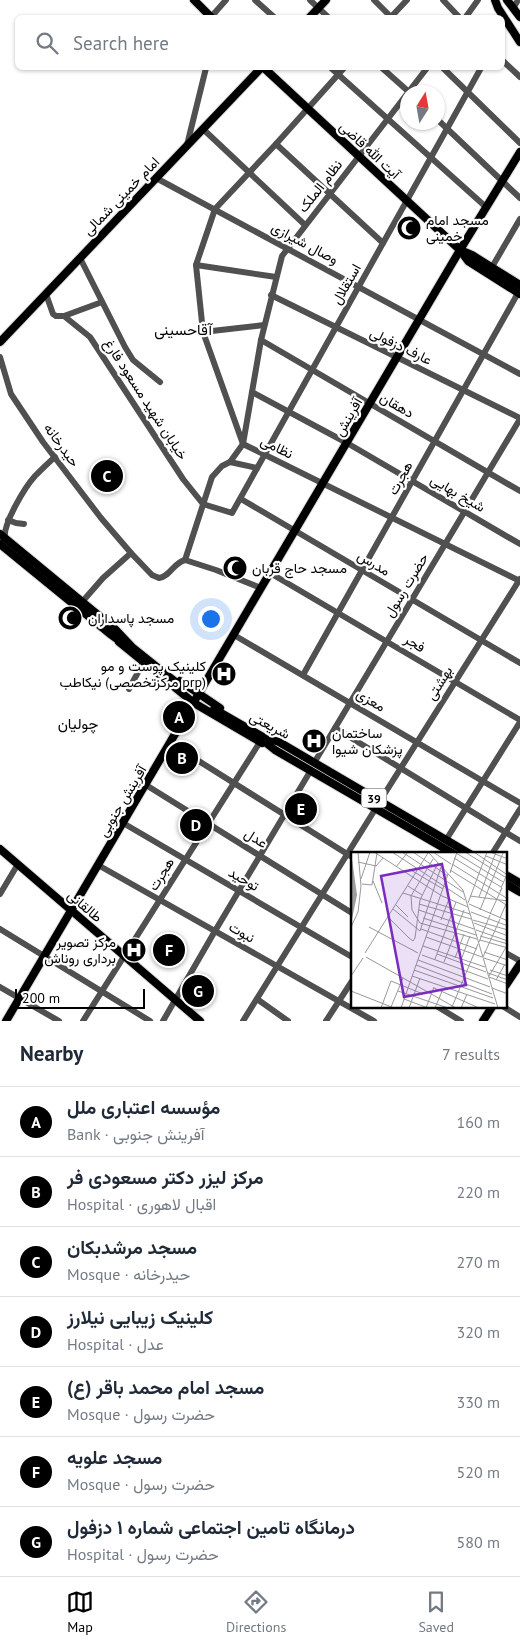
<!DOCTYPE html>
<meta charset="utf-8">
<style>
:root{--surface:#fff;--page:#f2f2f3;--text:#1f2937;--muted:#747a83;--line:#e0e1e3;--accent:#000}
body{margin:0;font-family:"PT Sans",Vazirmatn,sans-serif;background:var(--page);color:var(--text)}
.compass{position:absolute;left:400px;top:85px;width:45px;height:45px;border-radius:50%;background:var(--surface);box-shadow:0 1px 4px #0004;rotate:11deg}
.scale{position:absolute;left:15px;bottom:12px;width:130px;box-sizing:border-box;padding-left:5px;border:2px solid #000;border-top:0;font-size:14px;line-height:18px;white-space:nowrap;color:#000;-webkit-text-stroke:4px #fff;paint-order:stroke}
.you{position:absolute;left:210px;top:618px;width:18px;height:18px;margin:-12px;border:4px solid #fff;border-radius:50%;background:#1a73e8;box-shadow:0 0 0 8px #1a73e833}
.badge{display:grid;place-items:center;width:32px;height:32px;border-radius:50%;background:var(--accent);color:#fff;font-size:16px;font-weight:700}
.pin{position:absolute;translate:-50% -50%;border:2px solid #fff;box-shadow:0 1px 5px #0006}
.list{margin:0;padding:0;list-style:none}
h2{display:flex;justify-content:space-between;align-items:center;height:65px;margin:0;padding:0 20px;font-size:21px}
h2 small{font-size:16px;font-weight:400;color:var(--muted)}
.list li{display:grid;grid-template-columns:32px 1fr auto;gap:15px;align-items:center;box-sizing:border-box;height:70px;padding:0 20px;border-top:1px solid var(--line)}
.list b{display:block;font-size:19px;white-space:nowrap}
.list p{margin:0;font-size:16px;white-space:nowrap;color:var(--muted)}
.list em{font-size:16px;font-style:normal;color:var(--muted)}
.icon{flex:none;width:28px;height:28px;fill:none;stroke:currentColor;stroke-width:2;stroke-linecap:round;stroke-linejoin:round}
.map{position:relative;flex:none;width:520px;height:1021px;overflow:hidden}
.search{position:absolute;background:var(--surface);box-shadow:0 1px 4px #0004;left:15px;right:15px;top:15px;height:55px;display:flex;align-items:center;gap:12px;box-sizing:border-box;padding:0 18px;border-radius:8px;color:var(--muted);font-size:19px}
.sheet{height:555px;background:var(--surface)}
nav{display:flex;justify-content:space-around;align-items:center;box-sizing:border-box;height:70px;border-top:1px solid var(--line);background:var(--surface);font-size:14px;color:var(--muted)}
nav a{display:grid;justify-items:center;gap:2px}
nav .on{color:var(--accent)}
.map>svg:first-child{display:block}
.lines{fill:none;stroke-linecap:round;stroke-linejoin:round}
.major-tunnel{stroke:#d9d9d9;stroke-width:8;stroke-dasharray:8 4;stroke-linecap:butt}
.major-casing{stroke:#dbdbdb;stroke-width:10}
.minor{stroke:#505050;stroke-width:6}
.major{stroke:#000;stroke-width:8}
.labels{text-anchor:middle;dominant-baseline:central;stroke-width:4.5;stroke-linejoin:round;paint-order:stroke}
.shield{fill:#fff;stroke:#4c4c4c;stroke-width:1}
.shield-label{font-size:12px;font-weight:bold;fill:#000}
.street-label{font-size:14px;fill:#000;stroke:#fff}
.poi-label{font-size:14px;fill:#000;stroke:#fff;text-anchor:start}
.neighbourhood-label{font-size:15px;fill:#000;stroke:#fff}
.inset-road{fill:none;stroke:#999;stroke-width:1}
.view{fill:#7b2cbf;fill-opacity:0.15;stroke:#7b2cbf;stroke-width:2.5}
.inset-edge{fill:none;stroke:#000;stroke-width:2.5}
</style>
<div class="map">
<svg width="520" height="1021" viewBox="0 0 520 1021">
<rect width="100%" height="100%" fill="#fff"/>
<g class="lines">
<path class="major-tunnel" d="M182 687 214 709"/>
<defs>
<g id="major">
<path d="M194 0 212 18"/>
<path d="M495 0 498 8 520 42"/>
<path d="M507 0 520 17"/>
<path d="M309 18 326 0"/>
<path d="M264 68 460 250 468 261 520 294"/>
<path d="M460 250 472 255 520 285"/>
<path d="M0 342 261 68"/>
<path d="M0 534 114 628 132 647 182 687"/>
<path d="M0 544 110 634 124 644"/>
<path d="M119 642 194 703 262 743"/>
<path d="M180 681 220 708"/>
<path d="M214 709 263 737 279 742 470 854"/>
<path d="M260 738 275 750 454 854"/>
<path d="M0 849 200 1021"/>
<path d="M506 875 520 883"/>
<path d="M506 884 520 892"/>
<path d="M506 985 520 964"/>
<path d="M6 1021 460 250 520 152"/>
<path d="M483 1021 492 1007"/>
</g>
</defs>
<use href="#major" class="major-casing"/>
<g class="minor">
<path d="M255 0 275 18"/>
<path d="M310 0 329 18"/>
<path d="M374 0 392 18"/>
<path d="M443 0 460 18"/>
<path d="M514 7 518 0"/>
<path d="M211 17 226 0"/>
<path d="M390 18 407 0"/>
<path d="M465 18 478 0"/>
<path d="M502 60 520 77"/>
<path d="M331 68 486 207"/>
<path d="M344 68 276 144 215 209 196 265 203 332 243 444 520 581"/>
<path d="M382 68 409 92"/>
<path d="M443 68 520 143"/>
<path d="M438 120 520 198"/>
<path d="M203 129 305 225"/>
<path d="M276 144 383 243"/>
<path d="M187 145 206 68"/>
<path d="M156 178 520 374"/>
<path d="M80 258 125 347 133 360 160 382"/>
<path d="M196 265 276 277"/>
<path d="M492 267 520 219"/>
<path d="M46 294 53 314 56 316H64L90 337 183 479 203 504 232 513 481 68"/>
<path d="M271 295 520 418"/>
<path d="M64 316 102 302"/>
<path d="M203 332 264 325"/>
<path d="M261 340 520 491"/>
<path d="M0 357 11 394 43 442 101 518 131 553 152 575 159 578C171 576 173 563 185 560"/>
<path d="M252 392 347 443 520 544"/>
<path d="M230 462 257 468"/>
<path d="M241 499 520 663"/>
<path d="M8 520 16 523 24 524"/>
<path d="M5 539C2 525 25 487 35 476 41 470 48 463 55 457"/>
<path d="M185 560 212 477 222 466 230 462 243 444 261 340 282 256 427 68"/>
<path d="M185 560 216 570 261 588"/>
<path d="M270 573 520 720"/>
<path d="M82 602 103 578 131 553"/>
<path d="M234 635 520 803"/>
<path d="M303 675 518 293"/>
<path d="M129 689 143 663"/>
<path d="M335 728 520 841"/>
<path d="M170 743 352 857"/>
<path d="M314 763 520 419"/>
<path d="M146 785 352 913"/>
<path d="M380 801 520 579"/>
<path d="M123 823 352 957"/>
<path d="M446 840 520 722"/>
<path d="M492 854 520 809"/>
<path d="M98 865 374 1021"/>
<path d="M0 894 18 864"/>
<path d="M0 929 150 1021"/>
<path d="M506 953 520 961"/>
<path d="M0 987 59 1021"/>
<path d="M257 999 288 1021"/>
<path d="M438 1007 461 1021"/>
<path d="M504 1007 520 1017"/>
<path d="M83 1021 260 742"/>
<path d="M163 1021 215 931 311 770"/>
<path d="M243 1021 376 808"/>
<path d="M326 1021 352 981"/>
</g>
<use href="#major" class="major"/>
</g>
<defs>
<symbol id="mosque-disc" viewBox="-11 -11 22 22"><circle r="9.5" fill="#000" stroke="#fff"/><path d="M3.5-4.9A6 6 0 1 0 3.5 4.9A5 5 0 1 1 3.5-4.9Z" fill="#fff"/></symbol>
<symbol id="hospital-disc" viewBox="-11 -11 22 22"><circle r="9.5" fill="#000" stroke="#fff"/><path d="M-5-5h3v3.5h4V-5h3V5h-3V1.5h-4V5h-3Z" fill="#fff"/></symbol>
</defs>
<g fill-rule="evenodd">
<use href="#mosque-disc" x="395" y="214" width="28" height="28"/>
<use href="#mosque-disc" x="221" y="554" width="28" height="28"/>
<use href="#mosque-disc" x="56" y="604" width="28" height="28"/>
<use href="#hospital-disc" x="210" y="660" width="28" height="28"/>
<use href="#hospital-disc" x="300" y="727" width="28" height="28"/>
<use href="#hospital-disc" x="120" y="936" width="28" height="28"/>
</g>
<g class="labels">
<rect class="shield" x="361.5" y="788.5" width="25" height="19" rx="4"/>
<g class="shield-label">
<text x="374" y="798">39</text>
</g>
<g class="street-label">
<text transform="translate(370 150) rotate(43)">آیت الله قاضی</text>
<text transform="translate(320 186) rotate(-52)">نظام الملک</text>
<text transform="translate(121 196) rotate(-46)">امام خمینی شمالی</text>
<text transform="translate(305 243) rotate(28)">وصال شیرازی</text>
<text transform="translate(346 284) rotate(-60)">استقلال</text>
<text transform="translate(401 346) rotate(26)">عارف دزفولی</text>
<text transform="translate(146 399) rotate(57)">خیابان شهید مسعود فارغ</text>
<text transform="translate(397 405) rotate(30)">دهقان</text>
<text transform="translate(348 417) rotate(-60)">آفرینش</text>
<text transform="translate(62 445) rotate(54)">حیدرخانه</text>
<text transform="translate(277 447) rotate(26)">نظامی</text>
<text transform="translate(400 478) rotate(-61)">هجرت</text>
<text transform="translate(458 493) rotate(30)">شیخ بهایی</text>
<text transform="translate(374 563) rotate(31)">مدرس</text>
<text transform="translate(406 585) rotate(-59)">حضرت رسول</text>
<text transform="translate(415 643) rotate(31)">فجر</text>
<text transform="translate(439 683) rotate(-58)">بهشتی</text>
<text transform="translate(371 700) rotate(31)">معزی</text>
<text transform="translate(270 725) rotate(27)">شریعتی</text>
<text transform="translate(122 801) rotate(-59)">آفرینش جنوبی</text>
<text transform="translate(256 838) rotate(32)">عدل</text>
<text transform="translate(161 874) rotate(-58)">هجرت</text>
<text transform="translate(244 879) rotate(30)">توحید</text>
<text transform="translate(85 906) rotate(41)">طالقانی</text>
<text transform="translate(242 932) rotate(30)">نبوت</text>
</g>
<g class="poi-label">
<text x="426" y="220">مسجد امام<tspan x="426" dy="16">خمینی</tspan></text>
<text x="252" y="568">مسجد حاج قربان</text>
<text x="88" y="618">مسجد پاسداران</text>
<text x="206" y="666" text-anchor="end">کلینیک پوست و مو<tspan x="206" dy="16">نیکاطب (مرکزتخصصی prp)</tspan></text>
<text x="332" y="733">ساختمان<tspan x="332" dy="16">پزشکان شیوا</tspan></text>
<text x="116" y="942" text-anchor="end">مرکز تصویر<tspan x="116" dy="16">برداری روناش</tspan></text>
</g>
<g class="neighbourhood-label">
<text x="183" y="329">آقاحسینی</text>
<text x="78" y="723">چولیان</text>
</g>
</g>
<g transform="translate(351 852)">
<rect width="156" height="156" fill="#fff"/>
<path d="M0 0 6 43 0 72Z" fill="#9e9e9e"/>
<path class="inset-road" d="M23 0 91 44 117 55M41 0 114 48M51 0 112 40M62 0 97 24M77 0 112 38 147 156M82 0 100 12M114 0 154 25M123 0 155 22M139 0 157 7M105 1 152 30M135 4 157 13M103 6 150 35M82 7 60 44 61 58 69 71 126 87M7 10 25 14 32 6M101 12 157 47M45 15 57 0M58 17 92 37M99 18 157 54M99 21 106 0M10 27 19 0M22 29 31 51M11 32 21 33 26 1M57 34 71 43M150 36 157 20M52 41 119 62M119 44 157 49M128 45 145 0M117 51 136 0M68 52 120 67M118 52 157 69M45 53 57 65M42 57 69 79 90 15M68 58 123 77M129 58 152 1M120 60 157 74M139 62 151 36 149 39M37 65 58 86 62 89 64 86M72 66 125 83M149 66 155 52M90 68 98 47M122 68 157 78M123 71 157 84M0 75 7 60 10 34 7 0M18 75 67 101M70 77 126 97M125 78 157 89M129 84 157 92M75 85 131 105M64 86 69 48 87 11M129 88 157 96M128 90 139 63M72 94 134 115M133 100 157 108M14 101 77 1M86 102 135 120M71 103 137 127M15 105 105 156M132 105 149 67M104 106 113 82M133 106 157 114M84 107 105 50M67 108 139 135M110 108 119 84M93 110 113 58M65 113 141 142M63 118 142 146M139 118 157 124M137 121 157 128M0 124 12 106M61 124 144 152M138 124 157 92M138 125 157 132M145 128 154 112M83 136 128 156M141 136 157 142M0 139 43 156M47 139 97 156M53 147 77 156M40 155 52 126M101 155 127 92M30 156 40 129 72 142M50 156 97 22M58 156 69 126M75 156 83 135M84 156 92 137M110 156 116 142"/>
<path class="view" d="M91 12 115 133 53 145 30 24Z"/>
<rect width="156" height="156" class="inset-edge"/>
</g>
</svg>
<svg class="compass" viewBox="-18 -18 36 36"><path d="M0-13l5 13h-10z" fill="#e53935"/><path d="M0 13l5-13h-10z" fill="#747a83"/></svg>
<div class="scale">200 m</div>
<div class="you"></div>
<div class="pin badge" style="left:179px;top:717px">A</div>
<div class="pin badge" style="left:182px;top:758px">B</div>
<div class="pin badge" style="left:107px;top:476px">C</div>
<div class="pin badge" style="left:196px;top:825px">D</div>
<div class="pin badge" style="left:301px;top:809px">E</div>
<div class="pin badge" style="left:169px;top:950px">F</div>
<div class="pin badge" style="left:198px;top:991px">G</div>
<div class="search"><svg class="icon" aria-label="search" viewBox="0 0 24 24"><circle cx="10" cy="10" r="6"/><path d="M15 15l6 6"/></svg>Search here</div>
</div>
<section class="sheet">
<h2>Nearby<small>7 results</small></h2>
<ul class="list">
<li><span class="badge">A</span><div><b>مؤسسه اعتباری ملل</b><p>Bank · آفرینش جنوبی</p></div><em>160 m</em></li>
<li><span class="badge">B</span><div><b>مرکز لیزر دکتر مسعودی فر</b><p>Hospital · اقبال لاهوری</p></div><em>220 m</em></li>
<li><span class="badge">C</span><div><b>مسجد مرشدبکان</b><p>Mosque · حیدرخانه</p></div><em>270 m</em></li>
<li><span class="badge">D</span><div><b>کلینیک زیبایی نیلارز</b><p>Hospital · عدل</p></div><em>320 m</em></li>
<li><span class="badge">E</span><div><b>مسجد امام محمد باقر (ع)</b><p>Mosque · حضرت رسول</p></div><em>330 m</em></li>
<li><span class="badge">F</span><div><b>مسجد علویه</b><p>Mosque · حضرت رسول</p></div><em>520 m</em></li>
<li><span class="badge">G</span><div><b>درمانگاه تامین اجتماعی شماره ۱ دزفول</b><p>Hospital · حضرت رسول</p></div><em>580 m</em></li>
</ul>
</section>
<nav>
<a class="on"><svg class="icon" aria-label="map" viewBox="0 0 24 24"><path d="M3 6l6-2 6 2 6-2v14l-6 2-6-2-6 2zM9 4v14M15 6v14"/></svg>Map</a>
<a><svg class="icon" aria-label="directions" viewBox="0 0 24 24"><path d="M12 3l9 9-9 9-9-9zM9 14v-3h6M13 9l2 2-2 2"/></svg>Directions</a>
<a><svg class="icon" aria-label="saved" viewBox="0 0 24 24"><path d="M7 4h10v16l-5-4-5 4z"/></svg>Saved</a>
</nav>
